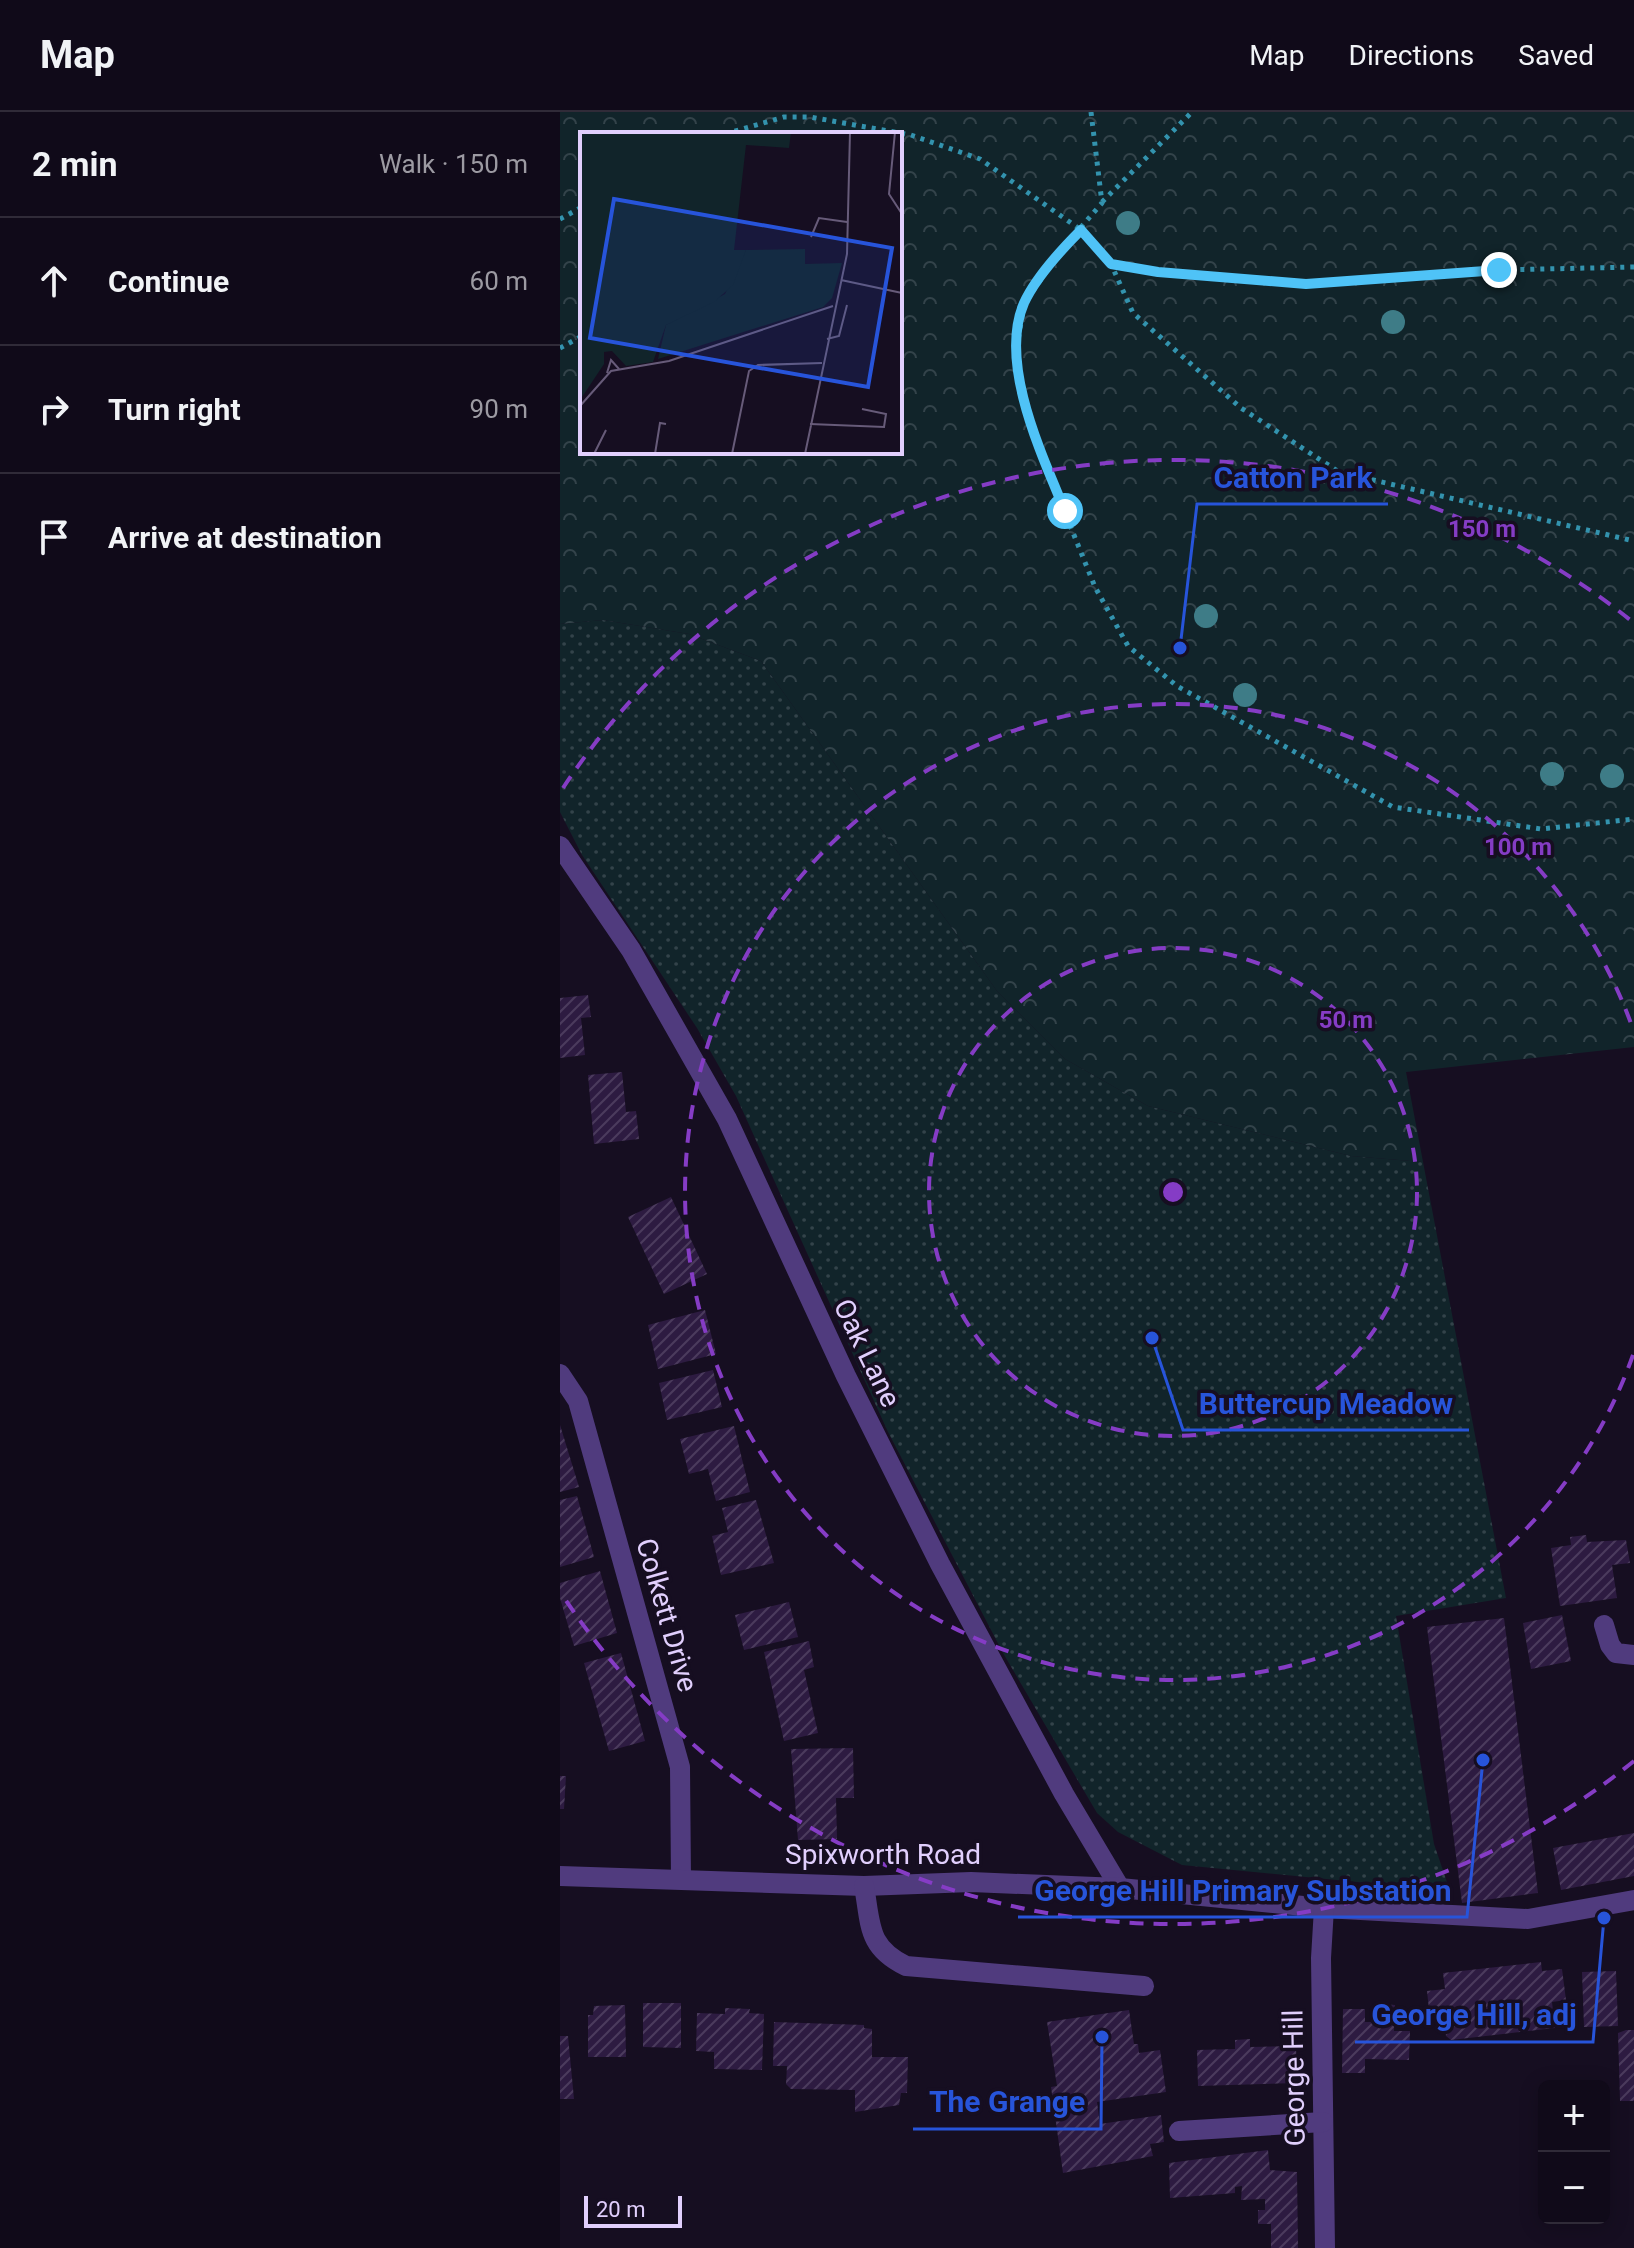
<!DOCTYPE html>
<meta charset="utf-8">
<style>
:root{--surface:#100a19;--page:#1e1826;--text:#f1f3f6;--muted:#9c9aa2;--line:#302b38}
body{margin:0;font-family:Roboto,sans-serif;background:var(--page);color:var(--text)}
.controls{position:absolute;right:24px;bottom:24px;display:grid;overflow:hidden;border-radius:12px;box-shadow:0 4px 20px #0003}
.controls button{width:72px;height:72px;display:grid;place-items:center;padding:0;border:0;border-bottom:2px solid var(--line);background:var(--surface);color:var(--text);font:40px sans-serif}
.scale{position:absolute;left:24px;bottom:20px;width:98px;box-sizing:border-box;padding-left:8px;border:4px solid #e1cffd;border-top:0;font-size:22px;line-height:28px;white-space:nowrap;color:#e1cffd;-webkit-text-stroke:6px #160e21;paint-order:stroke}
.stop{position:absolute;width:24px;height:24px;margin:-18px;border:6px solid #4fc3f7;border-radius:50%;background:#fff}
.stop.end{background:#4fc3f7;border-color:#fff;box-shadow:0 2px 8px #0008}
.list{margin:0;padding:0;list-style:none}
h2{display:flex;justify-content:space-between;align-items:center;height:104px;margin:0;padding:0 32px;font-size:34px}
h2 small{font-size:26px;font-weight:400;color:var(--muted)}
.list li{display:grid;grid-template-columns:52px 1fr auto;gap:24px;align-items:center;box-sizing:border-box;height:128px;padding:0 32px;border-top:2px solid var(--line)}
.list b{display:block;font-size:30px;white-space:nowrap}
.list em{font-size:26px;font-style:normal;color:var(--muted)}
.icon{flex:none;width:44px;height:44px;fill:none;stroke:currentColor;stroke-width:2;stroke-linecap:round;stroke-linejoin:round}
.map{position:relative;flex:none;width:1074px;height:2136px;overflow:hidden}
header{display:flex;align-items:center;gap:48px;box-sizing:border-box;height:112px;padding:0 40px;background:var(--surface);border-bottom:2px solid var(--line)}
header strong{font-size:38px}
nav{display:flex;gap:44px;margin-inline-start:auto;font-size:28px}
main{display:flex}
aside{flex:1;background:var(--surface)}
.map>svg:first-child{display:block}
.grass{fill:url(#grass-dots)}
.park{fill:url(#park-crowns);fill-rule:evenodd}
.building{fill:url(#building-hatch)}
.lines{fill:none;stroke-linecap:round;stroke-linejoin:round}
.path{stroke:#3393ae;stroke-width:5;stroke-dasharray:4 6;stroke-linecap:butt}
.minor{stroke:#503b7e;stroke-width:20}
.tree{fill:#3e7c87}
.route{stroke:#4fc3f7;stroke-width:10}
.ring{fill:none;stroke:#853cc5;stroke-width:4;stroke-dasharray:14 10}
.labels{text-anchor:middle;dominant-baseline:central;stroke-width:7;stroke-linejoin:round;paint-order:stroke}
.street-label{font-size:28px;fill:#e1cffd;stroke:#160e21}
.inset-road{fill:none;stroke:#675b79;stroke-width:2}
.view{fill:#2754da;fill-opacity:0.15;stroke:#2754da;stroke-width:4}
.inset-edge{fill:none;stroke:#e1cffd;stroke-width:4}
.centre{fill:#853cc5;stroke:#160e21;stroke-width:4}
.ring-label{font-size:24px;text-anchor:middle;font-weight:bold;fill:#853cc5;stroke:#160e21;stroke-width:7;stroke-linejoin:round;paint-order:stroke}
.leader{fill:none;stroke:#2754da;stroke-width:3}
.callout-dot{fill:#2754da;stroke:#160e21;stroke-width:3}
.callout-label{font-size:30px;text-anchor:middle;font-weight:bold;fill:#2754da;stroke:#160e21;stroke-width:7;stroke-linejoin:round;paint-order:stroke}
</style>
<header>
<strong>Map</strong>
<nav><a>Map</a><a>Directions</a><a>Saved</a></nav>
</header>
<main>
<aside>
<h2>2 min<small>Walk · 150 m</small></h2>
<ul class="list">
<li><svg class="icon" aria-label="ahead" viewBox="0 0 24 24"><path d="M12 20V5M6 11l6-6 6 6"/></svg><div><b>Continue</b></div><em>60 m</em></li>
<li><svg class="icon" aria-label="right" viewBox="0 0 24 24"><path d="M7 20v-9h11M14 6l5 5-5 5"/></svg><div><b>Turn right</b></div><em>90 m</em></li>
<li><svg class="icon" aria-label="arrive" viewBox="0 0 24 24"><path d="M6 21V4h12l-3 4 3 4H6"/></svg><div><b>Arrive at destination</b></div></li>
</ul>
</aside>
<div class="map">
<svg width="1074" height="2136" viewBox="0 0 1074 2136">
<defs>
<pattern id="grass-dots" width="8" height="8" patternUnits="userSpaceOnUse" patternTransform="scale(2)"><rect width="8" height="8" fill="#11242a"/><path d="M2 2h.1M6 6h.1" fill="none" stroke="#33434a" stroke-width="1.8" stroke-linecap="round"/></pattern>
<pattern id="park-crowns" width="20" height="18" patternUnits="userSpaceOnUse" patternTransform="scale(2)"><rect width="20" height="18" fill="#11242a"/><path d="M2 6a3 3 0 1 1 6 0M12 15a3 3 0 1 1 6 0" fill="none" stroke="#33434a"/></pattern>
<pattern id="building-hatch" width="6" height="6" patternUnits="userSpaceOnUse" patternTransform="scale(2)"><rect width="6" height="6" fill="#2d1b41"/><path d="M-1 1l2-2M0 6l6-6M5 7l2-2" fill="none" stroke="#4b3b5d"/></pattern>
</defs>
<rect width="100%" height="100%" fill="#160e21"/>
<path class="grass" d="M43 508 129 522 201 549 437 879 505 947 588 994 791 1044 863 1050 946 1486 836 1504 874 1732 890 1779 622 1753 558 1720 537 1701 443 1541 328 1320 176 984 137 916 22 743 0 700V512Z"/>
<path class="park" d="M0 0H1074V935L846 960 863 1050 791 1044 588 994 505 947 437 879 201 549 129 522 43 508 0 512ZM22 22H340V340H22Z"/>
<g class="building">
<path d="M28 883 31 905 21 906 25 943 0 946V886Z"/>
<path d="M62 960 66 1000 76 999 79 1027 34 1032 28 963Z"/>
<path d="M111 1085 147 1162 104 1182 68 1105Z"/>
<path d="M145 1198 156 1242 98 1257 88 1213Z"/>
<path d="M153 1258 162 1295 107 1308 99 1271Z"/>
<path d="M0 1313 19 1375 0 1380Z"/>
<path d="M174 1314 190 1380 156 1389 148 1357 129 1362 120 1327Z"/>
<path d="M17 1384 34 1445 0 1455V1388Z"/>
<path d="M196 1388 214 1451 161 1463 152 1424 168 1420 162 1396Z"/>
<path d="M1026 1423 1027 1430 1066 1428 1070 1451 1052 1453 1057 1486 1000 1494 991 1436 1011 1433 1010 1425Z"/>
<path d="M40 1459 57 1521 14 1534 0 1486V1471Z"/>
<path d="M229 1490 238 1525 184 1538 175 1503Z"/>
<path d="M1002 1503 1011 1549 971 1557 963 1511Z"/>
<path d="M944 1506 978 1781 902 1791 867 1515Z"/>
<path d="M249 1529 254 1555 244 1558 258 1621 224 1629 204 1540Z"/>
<path d="M61 1541 85 1629 49 1639 24 1551Z"/>
<path d="M293 1636 294 1686H276L277 1727 238 1728 231 1637Z"/>
<path d="M0 1664H6L4 1697H0Z"/>
<path d="M1074 1721V1764L1001 1778 993 1736Z"/>
<path d="M981 1850 982 1859 1002 1857 1006 1888 992 1890 995 1916 891 1928 886 1924 884 1906 870 1907 867 1879 885 1877 883 1861Z"/>
<path d="M1056 1859 1058 1914 1024 1915 1022 1860Z"/>
<path d="M83 1891H121V1936L83 1935Z"/>
<path d="M817 1892 835 1893 834 1919H850L849 1948 805 1947V1961H782L783 1897H805V1910H816Z"/>
<path d="M65 1893 66 1945H28V1903H33L34 1894Z"/>
<path d="M165 1896 190 1897 189 1901 204 1902 202 1958 154 1957V1940L136 1939 137 1901 165 1902Z"/>
<path d="M569 1898 574 1932H578L579 1941 600 1938 606 1980 537 1990 540 2012 601 2003 604 2030 590 2032 593 2044 503 2061 491 1975 497 1974 487 1910Z"/>
<path d="M214 1910 304 1913V1916L312 1917V1945H348L347 1981H341L339 1993 295 2000V1978L231 1977 226 1972 227 1954H213Z"/>
<path d="M1066 1918H1074V1989H1060L1058 1921Z"/>
<path d="M0 1924H8L14 1987H0Z"/>
<path d="M690 1927V1935L736 1934 737 1971 638 1974 637 1938 675 1937V1928Z"/>
<path d="M708 2038 710 2058 737 2060 738 2136H711V2112H698V2098H705V2087L681 2088 682 2074 675 2075V2081L610 2086 609 2051Z"/>
</g>
<g class="lines">
<g class="path">
<path d="M531 0 542 91 501 138 464 192 457 235 461 274 471 317 535 475 568 534 617 574 833 695 981 717 1074 707"/>
<path d="M165 22 224 5H250L351 23 420 47 521 118 551 152 573 201 681 296 779 360 1074 429"/>
<path d="M542 90 632 0"/>
<path d="M0 107 22 95"/>
<path d="M552 152 598 160 746 172 939 158 1074 155"/>
<path d="M0 236 22 224"/>
</g>
<g class="minor">
<path d="M0 734 71 838 167 1007 286 1264 380 1452 504 1682 560 1776"/>
<path d="M0 1262 18 1289 120 1655 121 1767"/>
<path d="M1044 1513 1050 1533 1056 1541 1074 1543"/>
<path d="M0 1764 304 1774 411 1770 560 1776 764 1796 968 1807 1074 1788"/>
<path d="M304 1774C311 1813 307 1835 346 1854L584 1874"/>
<path d="M764 1796 761 1846 765 2136"/>
<path d="M619 2019 763 2010"/>
</g>
</g>
<g class="tree">
<circle cx="568" cy="111" r="12"/>
<circle cx="833" cy="210" r="12"/>
<circle cx="646" cy="504" r="12"/>
<circle cx="685" cy="583" r="12"/>
<circle cx="992" cy="662" r="12"/>
<circle cx="1052" cy="664" r="12"/>
</g>
<g class="lines">
<path class="route" d="M505 399C482 343 438 251 464 191 476 165 501 138 521 118L551 152 598 160 746 172 939 158"/>
</g>
<g class="ring">
<circle cx="613" cy="1080" r="244"/>
<path d="M1073 1243A488 488 0 1 1 1073 917"/>
<path d="M1074 1649A732 732 0 0 1 3 1484M3 676A732 732 0 0 1 1074 511"/>
</g>
<g class="labels">
<g class="street-label">
<text transform="translate(307 1241) rotate(64)">Oak Lane</text>
<text transform="translate(107 1503) rotate(74)">Colkett Drive</text>
<text x="323" y="1742">Spixworth Road</text>
<text transform="translate(734 1966) rotate(-91)">George Hill</text>
</g>
</g>
<g transform="translate(20 20)">
<rect width="322" height="322" fill="#160e21"/>
<path d="M225 117V132L262 131 252 166 243 175 78 227 86 193 145 162 166 118Z" fill="#11242a"/>
<path d="M0 0H211L209 16 166 13 154 118H166L153 153 134 170 86 193 73 230 46 234 32 219 24 220V232L0 268Z" fill="#11242a"/>
<path class="inset-road" d="M315 0 309 62 322 82M231 105 239 86 267 90M261 148 322 161M247 207 259 204 267 173M27 241 31 228 39 237M0 274 31 239 89 229 253 174M230 292 304 295 306 282 282 277M14 322 26 298M75 322 80 291 86 292M152 322 169 239 178 233 242 231M225 322 267 122 270 0"/>
<path class="view" d="M34 67 312 116 288 255 10 206Z"/>
<rect width="322" height="322" class="inset-edge"/>
</g>
<circle cx="613" cy="1080" r="12" class="centre"/>
<g class="ring-label">
<text x="922" y="425">150 m</text>
<text x="958" y="743">100 m</text>
<text x="786" y="916">50 m</text>
</g>
<path class="leader" d="M620 536L637 392H828M592 1226L623 1318H909M923 1648L907 1805H458M1044 1806L1033 1930H795M542 1925L541 2017H353"/>
<g class="callout-dot">
<circle cx="620" cy="536" r="8"/>
<circle cx="592" cy="1226" r="8"/>
<circle cx="923" cy="1648" r="8"/>
<circle cx="1044" cy="1806" r="8"/>
<circle cx="542" cy="1925" r="8"/>
</g>
<g class="callout-label">
<text x="733" y="376">Catton Park</text>
<text x="766" y="1302">Buttercup Meadow</text>
<text x="683" y="1789">George Hill Primary Substation</text>
<text x="914" y="1913">George Hill, adj</text>
<text x="447" y="2000">The Grange</text>
</g>
</svg>
<div class="controls">
<button>+</button>
<button>−</button>
</div>
<div class="scale">20 m</div>
<div class="stop" style="left:505px;top:399px"></div>
<div class="stop end" style="left:939px;top:158px"></div>
</div>
</main>
